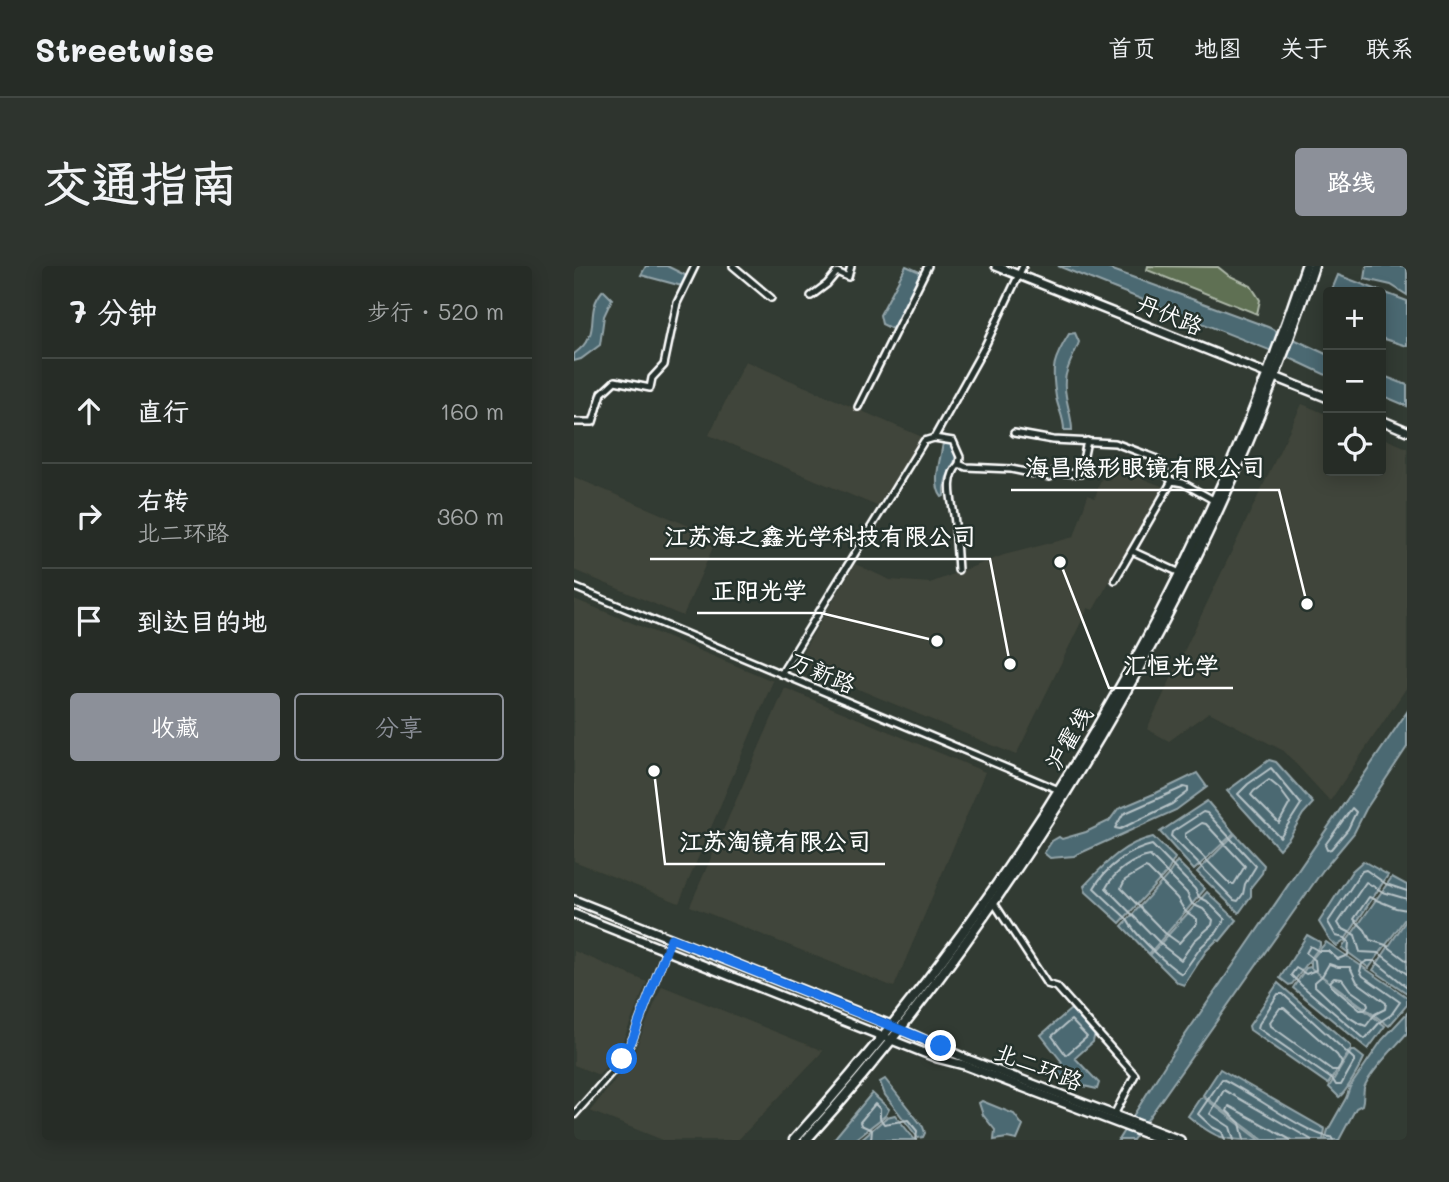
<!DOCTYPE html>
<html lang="zh">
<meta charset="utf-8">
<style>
:root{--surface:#262c26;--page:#2e342e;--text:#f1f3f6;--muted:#a4a7a7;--line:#424843;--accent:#8c9099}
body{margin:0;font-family:Mali,"LXGW WenKai TC",sans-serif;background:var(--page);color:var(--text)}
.controls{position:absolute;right:21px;top:21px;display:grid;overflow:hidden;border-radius:7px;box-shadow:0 4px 18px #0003}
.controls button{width:63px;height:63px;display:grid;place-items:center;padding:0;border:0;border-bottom:2px solid var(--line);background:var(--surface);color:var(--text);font:35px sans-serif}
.stop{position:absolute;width:21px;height:21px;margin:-16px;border:5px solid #1a73e8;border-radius:50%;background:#fff}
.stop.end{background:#1a73e8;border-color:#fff;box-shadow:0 2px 7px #0008}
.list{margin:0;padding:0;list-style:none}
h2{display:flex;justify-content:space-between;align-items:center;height:91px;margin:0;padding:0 28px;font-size:30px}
h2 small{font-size:23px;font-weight:400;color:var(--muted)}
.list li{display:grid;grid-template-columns:46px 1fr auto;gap:21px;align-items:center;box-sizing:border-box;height:105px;padding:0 28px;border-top:2px solid var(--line)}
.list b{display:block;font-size:26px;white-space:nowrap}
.list p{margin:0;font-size:23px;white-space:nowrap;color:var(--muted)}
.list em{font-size:23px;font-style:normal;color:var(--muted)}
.actions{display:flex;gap:14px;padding:21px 28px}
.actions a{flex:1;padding:16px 0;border:2px solid var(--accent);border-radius:7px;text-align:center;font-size:24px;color:var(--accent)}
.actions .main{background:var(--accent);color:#fff}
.icon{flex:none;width:38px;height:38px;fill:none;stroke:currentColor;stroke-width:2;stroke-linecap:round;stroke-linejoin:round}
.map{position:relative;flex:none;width:833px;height:874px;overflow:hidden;border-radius:7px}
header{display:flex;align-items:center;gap:42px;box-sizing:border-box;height:98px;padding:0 35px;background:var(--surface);border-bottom:2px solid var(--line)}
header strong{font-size:33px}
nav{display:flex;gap:38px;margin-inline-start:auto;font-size:24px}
.intro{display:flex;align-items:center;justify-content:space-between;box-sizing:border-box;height:168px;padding:0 42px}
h1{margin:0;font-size:49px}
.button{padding:18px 32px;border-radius:7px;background:var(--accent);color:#fff;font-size:24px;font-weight:700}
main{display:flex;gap:42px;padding:0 42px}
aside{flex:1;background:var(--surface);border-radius:7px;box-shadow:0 4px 18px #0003}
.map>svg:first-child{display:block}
.built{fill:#41453a}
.green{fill:#5e7053;stroke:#aeb8a9;stroke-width:2}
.water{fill:#4c6972;stroke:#94a5aa;stroke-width:2}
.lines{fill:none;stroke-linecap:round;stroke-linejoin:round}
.shore{stroke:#b7c3c7;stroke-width:2}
.minor-casing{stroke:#fff;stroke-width:10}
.major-casing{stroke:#fff;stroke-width:12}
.highway-casing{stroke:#fff;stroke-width:13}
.minor{stroke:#26332d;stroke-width:5}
.major{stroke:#26332d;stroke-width:7}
.highway{stroke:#26332d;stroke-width:8}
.route{stroke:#1a73e8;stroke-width:9}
.labels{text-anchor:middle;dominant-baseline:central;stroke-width:5;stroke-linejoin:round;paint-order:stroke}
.street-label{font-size:23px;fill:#fff;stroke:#26332d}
.leader{fill:none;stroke:#fff;stroke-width:2.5}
.callout-dot{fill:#fff;stroke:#26332d;stroke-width:2.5}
.callout-label{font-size:24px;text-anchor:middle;font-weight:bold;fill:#fff;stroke:#26332d;stroke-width:5;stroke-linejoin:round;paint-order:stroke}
</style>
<header>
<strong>Streetwise</strong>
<nav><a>首页</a><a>地图</a><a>关于</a><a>联系</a></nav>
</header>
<div class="intro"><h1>交通指南</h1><a class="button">路线</a></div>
<main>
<aside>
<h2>7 分钟<small>步行 · 520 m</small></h2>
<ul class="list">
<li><svg class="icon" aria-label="ahead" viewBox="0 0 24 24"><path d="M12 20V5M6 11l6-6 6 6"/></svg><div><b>直行</b></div><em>160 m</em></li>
<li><svg class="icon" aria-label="right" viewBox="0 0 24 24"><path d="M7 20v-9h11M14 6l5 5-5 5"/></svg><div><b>右转</b><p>北二环路</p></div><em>360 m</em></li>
<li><svg class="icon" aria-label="arrive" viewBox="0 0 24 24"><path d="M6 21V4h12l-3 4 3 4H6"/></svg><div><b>到达目的地</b></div></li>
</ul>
<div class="actions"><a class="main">收藏</a><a>分享</a></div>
</aside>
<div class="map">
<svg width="833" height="874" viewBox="0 0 833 874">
<rect width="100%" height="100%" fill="#323b33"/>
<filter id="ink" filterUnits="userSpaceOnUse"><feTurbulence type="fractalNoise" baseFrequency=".0143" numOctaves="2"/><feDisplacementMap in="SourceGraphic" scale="14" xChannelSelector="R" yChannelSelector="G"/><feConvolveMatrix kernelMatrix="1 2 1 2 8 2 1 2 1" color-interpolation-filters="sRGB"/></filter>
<g filter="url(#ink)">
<g class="built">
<path d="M171 95 348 171 303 240 135 169Z"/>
<path d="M728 138 754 149V205H807V171L833 182V421L756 535 710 485 635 446 595 475 573 463Z"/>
<path d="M541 202 590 221 519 344 514 342 442 489 222 397 281 298 316 314 356 317 430 289 500 271 514 229 521 232 527 213 535 214Z"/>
<path d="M0 211 143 272 109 350 0 304Z"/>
<path d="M0 333 199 415 105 637 0 595Z"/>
<path d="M211 422 411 506 320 721 116 640Z"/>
<path d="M0 685 73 716 46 782 25 809 0 799Z"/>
<path d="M88 720 249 785 164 874H89L16 845 38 818 61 784Z"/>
</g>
<path class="green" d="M574 0 644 1 654 9 677 20 686 34 683 48 573 4Z"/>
<g class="water">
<path d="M72 0H93L113 10 108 20 67 9Z"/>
<path d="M332 0 348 7 328 49 318 63 308 58 306 49Z"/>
<path d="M484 0H528L694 61 754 89V110L718 93Z"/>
<path d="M793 0H833V29L817 19 791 13Z"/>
<path d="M764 9 833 35V80L807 72V26H757Z"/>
<path d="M29 24 38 33 30 50 26 79 7 93 0 95V88C31 65 8 49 29 24Z"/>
<path d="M501 67 505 76C501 88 492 101 491 114 489 131 498 147 498 164H490C490 151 484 143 482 131 477 101 479 94 495 68Z"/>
<path d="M807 109 833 119V140L807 129Z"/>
<path d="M369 177H377C378 181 381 185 382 189 383 198 368 210 370 230L368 231C357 218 367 192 369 177Z"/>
<path d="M833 446V481L792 543 780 567 749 604 559 874H544L594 794Z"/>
<path d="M695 494 702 496 739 537 729 548 715 572 705 583 653 525Z"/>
<path d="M623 507 633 521 602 544 500 590 476 592 470 587 478 575 485 571 488 573 512 566 535 555 544 543 582 527Z"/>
<path d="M633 535 660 567 620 604 586 566Z"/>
<path d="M661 568 690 599 688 607 677 621V630L665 647 623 606Z"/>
<path d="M579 571 601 592 594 605 546 657 512 626 510 620C530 599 549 577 579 571Z"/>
<path d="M603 595 631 623 575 688 548 660 595 608Z"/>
<path d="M789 595 814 609 770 675 763 680 756 674 745 656 778 605Z"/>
<path d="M818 611 833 619V650L795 702 768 682Z"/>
<path d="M633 626 663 654 646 675 643 674 632 685 610 719 604 717 576 689Z"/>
<path d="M833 653V727L799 704Z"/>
<path d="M733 669 746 676V680L718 718 715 719 706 712Z"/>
<path d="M752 676 833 731V739L815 760 737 702 811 760 794 783 719 722 732 702 737 701V694Z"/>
<path d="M704 717 777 780V783L754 818 676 764 675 760Z"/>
<path d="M497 743 521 767 519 776 501 792 525 817 523 823 492 816 481 802 488 796 467 769Z"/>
<path d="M833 747V767C823 779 794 808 790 822 789 828 790 833 788 839L782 842 765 874H751L754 864 772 832 776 821 808 774Z"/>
<path d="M777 785H781L790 792C786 801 771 828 765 831L755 821Z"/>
<path d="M646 803 751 863 749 874H689L629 829Z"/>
<path d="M311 813 349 861 351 867 349 871 344 872 311 829 306 816Z"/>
<path d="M298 827 315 843 312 849 280 874H259Z"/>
<path d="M629 831 686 874C649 874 643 874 614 850L626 832Z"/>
<path d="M408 835 440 848 449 860 443 874 433 872 420 874 421 864 409 849 405 837Z"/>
<path d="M321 849 341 874H286L313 851Z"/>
</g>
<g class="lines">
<g class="shore">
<path d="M697 502 727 538 706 571 664 528 674 518Z"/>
<path d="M695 514 705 522 716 537 705 557 677 529 680 525Z"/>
<path d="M610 521 614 522V526L598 538 546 563 541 562 549 548Z"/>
<path d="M778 542 782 546 774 563 757 583 753 584 751 579Z"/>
<path d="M629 546 633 547 682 600 671 618 669 628 664 635 660 634 597 570 598 566Z"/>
<path d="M628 557 632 558 671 600 660 618H656L611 572V568Z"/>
<path d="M578 579 621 623 625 631 633 635 651 653 643 666 627 681 608 708C594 700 559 667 553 653L520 622C531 602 555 584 578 579Z"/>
<path d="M576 590 613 627 618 638 629 643 639 654 638 659 620 675 607 694 589 680 532 622C540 606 559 593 576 590Z"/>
<path d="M571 602 574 603 603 632 611 645 623 653V657L605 677 591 667 547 622 551 614Z"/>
<path d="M833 625 812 618 792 604 788 605 754 656 762 670 771 672 775 676 774 689 764 693 754 685H745L736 680 732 687 741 694 742 704 732 708 722 702 717 709 727 719 791 773 807 755 817 749 826 736 789 710 786 705 788 698 793 695H801L833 721"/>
<path d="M833 633 809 626 792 616 764 657 767 662 781 669 786 686 805 687 833 708"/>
<path d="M833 644 822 642 795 631 780 653 791 664 796 674 812 679 833 695"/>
<path d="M755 698 764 701H776L783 716 812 737 811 743 801 748 792 760C774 755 755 732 741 720V716L748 710Z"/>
<path d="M760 712 768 713 776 724 793 736 794 740 791 744H786L757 720 756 716Z"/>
<path d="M704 728H709L780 793V796L767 819H762L759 814 684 762 685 758Z"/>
<path d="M706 742H710L763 789 768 797 764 804H758L697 760 696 756Z"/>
<path d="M497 754 513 771 492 789 478 770Z"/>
<path d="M297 874 298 864 287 859 286 856 301 838 306 843V852L310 858 334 854 343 865 342 874"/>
<path d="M651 874 648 866 638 861 624 848 648 813C674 824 734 870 757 871L759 874"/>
<path d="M660 874 656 861 636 848 650 824 738 874"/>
<path d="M670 874 666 857 653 845 655 840 717 874"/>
</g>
<defs>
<g id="minor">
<path d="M159 0 197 32"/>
<path d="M237 30 253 18 263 6 274 11 277 0"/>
<path d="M284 141 354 0"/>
<path d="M0 156H19L28 127 41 115 76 122 78 112 90 99 103 37 121 0"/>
<path d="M440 167 479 174 541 177 581 192C589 198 587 206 598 215"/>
<path d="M360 172 379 175 386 191 385 198 392 201 437 203 476 211 479 206 506 208 513 175"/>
<path d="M558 285 606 307"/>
<path d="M384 304C383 288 382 273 381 258 380 239 369 214 385 198"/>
<path d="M541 314 598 215 609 217 641 235"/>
<path d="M0 321 485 524"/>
<path d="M207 408 350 175 360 172 411 80 449 0"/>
<path d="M420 637 473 718 483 721 561 809 540 849"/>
<path d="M0 849 49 793 59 772 92 685"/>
</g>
<g id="major">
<path d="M422 0 754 132"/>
<path d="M807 154 833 165"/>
<path d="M0 634 317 759 393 793 606 874"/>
<path d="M0 648 363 792 390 799 588 874"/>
</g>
<g id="highway">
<path d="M220 874C448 622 626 323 732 0"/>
<path d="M232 874C315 783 389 684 457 581 576 400 672 207 740 0"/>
</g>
</defs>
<use href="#minor" class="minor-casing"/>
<use href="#major" class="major-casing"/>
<use href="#highway" class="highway-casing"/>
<use href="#minor" class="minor"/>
<use href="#major" class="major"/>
<use href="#highway" class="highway"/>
</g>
</g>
<g class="lines" filter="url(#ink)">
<path class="route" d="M48 793 59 772 97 672 367 780"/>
</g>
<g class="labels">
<g class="street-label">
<text transform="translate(596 48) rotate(22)">丹伏路</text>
<text transform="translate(249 406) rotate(23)">万新路</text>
<text transform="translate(494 472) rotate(-59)">沪霍线</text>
<text transform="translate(465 800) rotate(21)">北二环路</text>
</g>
</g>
<path class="leader" d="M733 338L705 224H437M436 398L416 293H76M363 375L247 347H123M486 296L535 422H659M80 505L91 598H311"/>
<g class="callout-dot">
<circle cx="733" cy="338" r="7"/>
<circle cx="436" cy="398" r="7"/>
<circle cx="363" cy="375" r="7"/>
<circle cx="486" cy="296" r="7"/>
<circle cx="80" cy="505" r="7"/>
</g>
<g class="callout-label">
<text x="571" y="210">海昌隐形眼镜有限公司</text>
<text x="246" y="279">江苏海之鑫光学科技有限公司</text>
<text x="185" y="333">正阳光学</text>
<text x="597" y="408">汇恒光学</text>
<text x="201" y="584">江苏淘镜有限公司</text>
</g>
</svg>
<div class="controls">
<button>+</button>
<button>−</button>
<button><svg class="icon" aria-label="locate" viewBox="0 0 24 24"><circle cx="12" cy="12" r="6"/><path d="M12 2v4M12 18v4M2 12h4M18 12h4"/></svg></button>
</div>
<div class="stop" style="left:48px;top:793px"></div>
<div class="stop end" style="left:367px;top:780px"></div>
</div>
</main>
